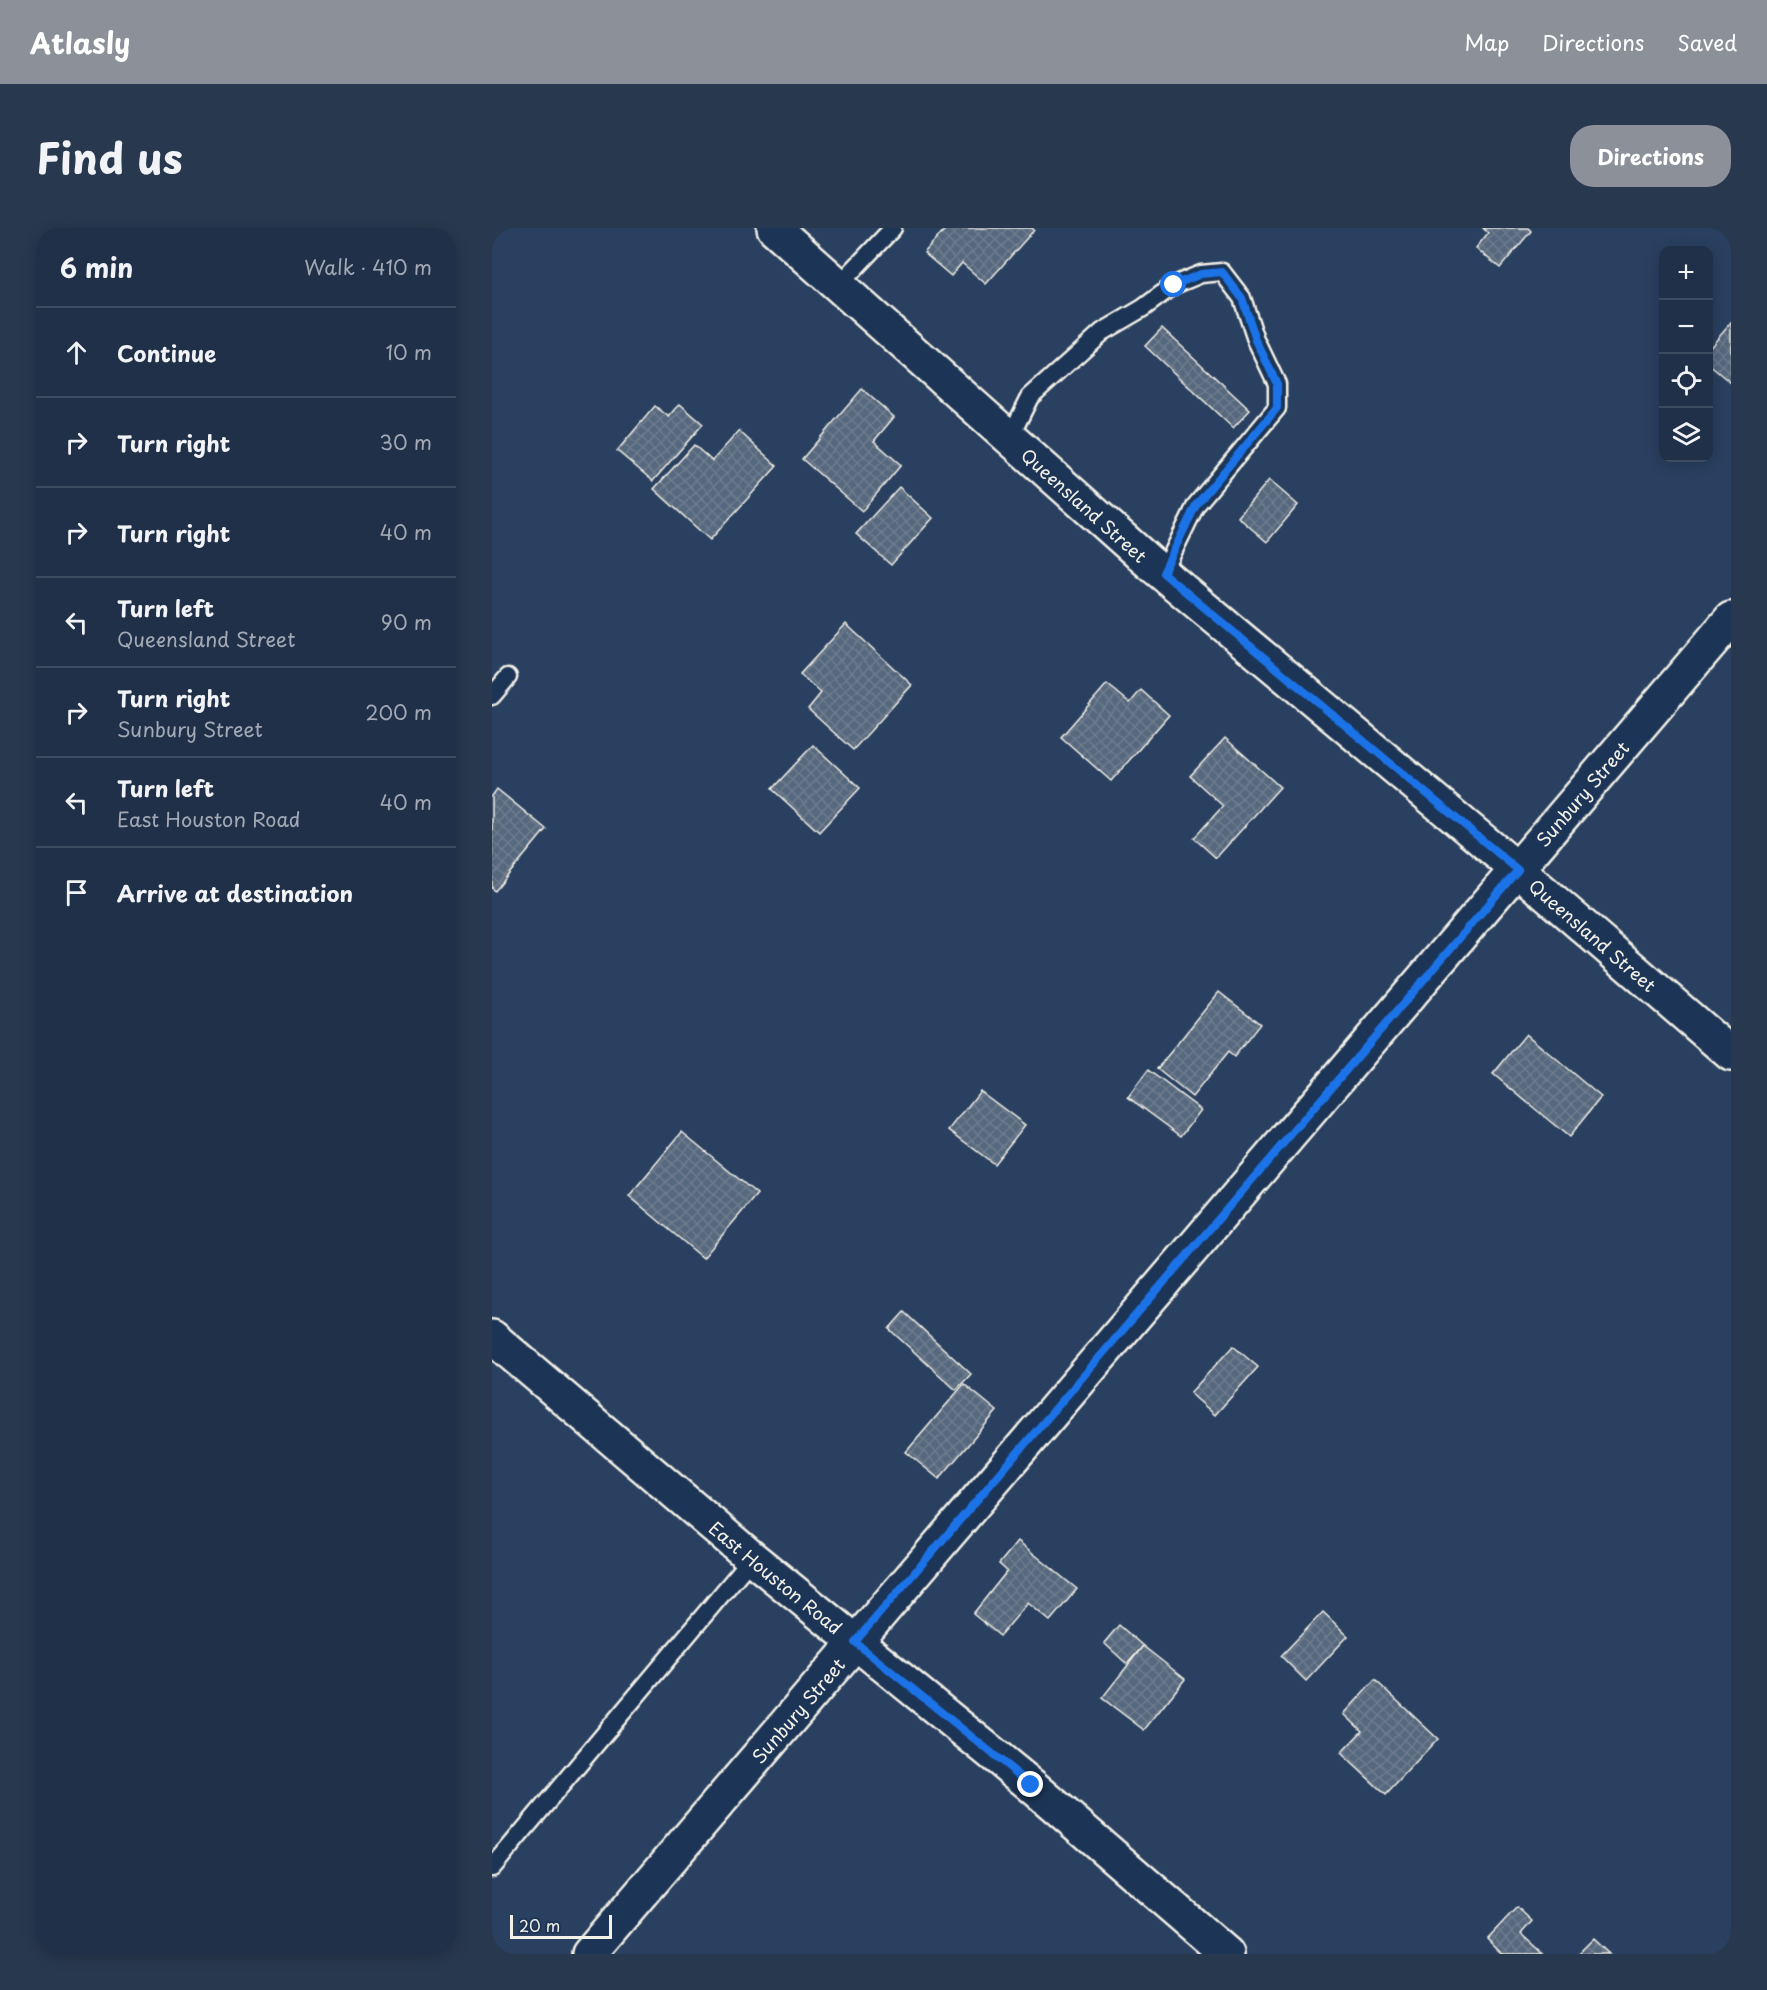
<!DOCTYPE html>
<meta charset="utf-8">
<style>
:root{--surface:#203048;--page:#28384f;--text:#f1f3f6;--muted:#a2a9b4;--line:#3d4b60;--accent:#8c9099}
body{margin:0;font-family:"Playpen Sans",sans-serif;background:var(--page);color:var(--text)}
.controls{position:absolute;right:18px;top:18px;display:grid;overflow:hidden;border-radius:12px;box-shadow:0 3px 15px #0003}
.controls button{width:54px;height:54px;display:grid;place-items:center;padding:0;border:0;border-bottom:2px solid var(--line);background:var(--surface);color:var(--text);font:30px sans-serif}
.scale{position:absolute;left:18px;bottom:15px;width:102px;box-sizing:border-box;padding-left:6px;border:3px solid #f4f1e8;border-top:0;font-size:16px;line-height:21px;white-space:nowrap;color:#f4f1e8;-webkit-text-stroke:4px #1d3557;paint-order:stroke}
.stop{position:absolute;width:18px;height:18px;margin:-14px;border:4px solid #1a73e8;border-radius:50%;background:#fff}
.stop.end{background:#1a73e8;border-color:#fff;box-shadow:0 2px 6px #0008}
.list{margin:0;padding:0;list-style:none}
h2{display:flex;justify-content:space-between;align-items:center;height:78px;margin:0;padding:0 24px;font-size:26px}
h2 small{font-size:20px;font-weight:400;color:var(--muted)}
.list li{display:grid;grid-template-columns:39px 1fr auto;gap:18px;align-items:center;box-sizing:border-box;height:90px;padding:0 24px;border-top:2px solid var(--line)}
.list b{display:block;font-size:22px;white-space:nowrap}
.list p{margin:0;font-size:20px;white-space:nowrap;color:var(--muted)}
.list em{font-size:20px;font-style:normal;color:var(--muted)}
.icon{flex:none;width:33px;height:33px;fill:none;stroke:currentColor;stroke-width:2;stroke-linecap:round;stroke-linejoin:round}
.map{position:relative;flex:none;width:1239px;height:1726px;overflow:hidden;border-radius:24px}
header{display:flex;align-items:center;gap:36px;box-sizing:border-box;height:84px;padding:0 30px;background:var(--accent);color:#fff}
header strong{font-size:28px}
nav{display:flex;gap:33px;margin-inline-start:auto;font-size:21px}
.intro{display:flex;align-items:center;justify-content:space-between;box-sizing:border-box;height:144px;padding:0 36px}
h1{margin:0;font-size:42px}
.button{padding:15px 27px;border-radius:24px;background:var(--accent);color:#fff;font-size:21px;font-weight:700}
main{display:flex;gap:36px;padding:0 36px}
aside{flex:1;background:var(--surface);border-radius:24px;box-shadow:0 3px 15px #0003}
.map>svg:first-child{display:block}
.building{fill:url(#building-cross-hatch);stroke:#f4f1e8;stroke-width:1.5}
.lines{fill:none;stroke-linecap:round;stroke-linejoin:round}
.service-casing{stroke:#f4f1e8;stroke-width:21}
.minor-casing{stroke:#f4f1e8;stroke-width:38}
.tertiary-casing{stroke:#f4f1e8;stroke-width:38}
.service{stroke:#1d3557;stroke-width:16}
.minor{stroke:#1d3557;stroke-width:33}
.tertiary{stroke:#1d3557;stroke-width:33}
.route{stroke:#1a73e8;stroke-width:8}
.labels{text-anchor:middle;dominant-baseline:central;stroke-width:6;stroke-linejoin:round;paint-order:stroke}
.street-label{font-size:18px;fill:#f4f1e8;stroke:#1d3557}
</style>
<header>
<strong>Atlasly</strong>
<nav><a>Map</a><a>Directions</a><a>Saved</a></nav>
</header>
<div class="intro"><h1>Find us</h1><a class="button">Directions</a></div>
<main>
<aside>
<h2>6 min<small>Walk · 410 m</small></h2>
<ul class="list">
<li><svg class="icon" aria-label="ahead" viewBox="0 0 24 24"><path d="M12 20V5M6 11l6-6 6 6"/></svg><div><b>Continue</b></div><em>10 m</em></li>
<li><svg class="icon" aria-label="right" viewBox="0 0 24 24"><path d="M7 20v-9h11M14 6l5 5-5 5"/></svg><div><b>Turn right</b></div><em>30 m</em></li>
<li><svg class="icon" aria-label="right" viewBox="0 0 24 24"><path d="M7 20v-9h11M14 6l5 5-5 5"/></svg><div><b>Turn right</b></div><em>40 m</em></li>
<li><svg class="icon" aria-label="left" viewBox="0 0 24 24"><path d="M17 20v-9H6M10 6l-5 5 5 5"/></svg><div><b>Turn left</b><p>Queensland Street</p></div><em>90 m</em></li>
<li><svg class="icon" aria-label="right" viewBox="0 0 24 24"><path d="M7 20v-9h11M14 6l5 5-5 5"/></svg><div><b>Turn right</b><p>Sunbury Street</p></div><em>200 m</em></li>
<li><svg class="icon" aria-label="left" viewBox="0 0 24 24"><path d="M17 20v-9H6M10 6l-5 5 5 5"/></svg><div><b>Turn left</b><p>East Houston Road</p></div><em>40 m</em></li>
<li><svg class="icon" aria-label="arrive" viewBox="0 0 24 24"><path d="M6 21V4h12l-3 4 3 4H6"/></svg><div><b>Arrive at destination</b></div></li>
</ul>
</aside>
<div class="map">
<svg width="1239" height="1726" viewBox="0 0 1239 1726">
<defs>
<pattern id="building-cross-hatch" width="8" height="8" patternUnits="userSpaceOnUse" patternTransform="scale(1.5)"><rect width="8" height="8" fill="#56677d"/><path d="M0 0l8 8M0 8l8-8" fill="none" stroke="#6f7d8f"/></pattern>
</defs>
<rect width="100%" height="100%" fill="#2a4060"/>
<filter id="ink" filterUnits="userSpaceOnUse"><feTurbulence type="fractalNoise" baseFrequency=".0167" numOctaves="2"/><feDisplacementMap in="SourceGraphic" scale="12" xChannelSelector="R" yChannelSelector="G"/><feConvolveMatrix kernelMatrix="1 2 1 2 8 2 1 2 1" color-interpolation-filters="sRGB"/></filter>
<g filter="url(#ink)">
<g class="building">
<path d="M454 0H540L542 2 494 56 470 35 459 48 432 25Z"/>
<path d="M991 0H1036L1039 3 1008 40 984 20 996 5Z"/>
<path d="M1239 94V155L1216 136V121Z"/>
<path d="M670 100 758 182 741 200 653 118Z"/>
<path d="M370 161 402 189 382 213 409 237 370 283 310 231Z"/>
<path d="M188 176 211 196 161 253 125 223 163 178 177 189Z"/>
<path d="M247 203 285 238 218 312 162 261 202 217 220 233Z"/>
<path d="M777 252 806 277 775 314 746 289Z"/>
<path d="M407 259 441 290 399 337 364 306Z"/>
<path d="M354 396 420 457 361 522 316 481 329 465 308 446Z"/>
<path d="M615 456 638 475 649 462 677 487 619 553 569 509Z"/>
<path d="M733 510 788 559 724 630 702 610 731 578 698 548Z"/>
<path d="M321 517 368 560 327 604 280 561Z"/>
<path d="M5 561 54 601 3 663 0 660V568Z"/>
<path d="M727 764 768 796 742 829 736 824 700 869 665 841Z"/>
<path d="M1034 806 1109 869 1077 909 1001 846Z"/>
<path d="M656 842 709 882 689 908 636 869Z"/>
<path d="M488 863 533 897 502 936 457 902Z"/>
<path d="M190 904 265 966 211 1030 137 968Z"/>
<path d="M412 1084 479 1146 464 1162 397 1101Z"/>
<path d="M741 1118 766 1139 723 1187 698 1165Z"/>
<path d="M472 1156 505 1183 447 1251 414 1224Z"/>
<path d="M526 1313 585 1361 558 1393 536 1375 508 1408 481 1386 515 1343 507 1336Z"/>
<path d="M831 1384 856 1408 814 1453 789 1428Z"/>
<path d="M627 1397 651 1418 635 1436 612 1415Z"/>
<path d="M651 1418 693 1451 652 1502 610 1470Z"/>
<path d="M883 1452 946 1511 894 1567 849 1525 870 1503 852 1486Z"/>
<path d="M1025 1679 1040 1693 1029 1706 1051 1726H1010L995 1711Z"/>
<path d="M1101 1711 1117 1726H1086Z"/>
</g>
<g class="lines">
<defs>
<g id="service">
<path d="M347 57 401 0"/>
<path d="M518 209 538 169 610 104 651 80 682 57 709 46 730 44 750 70 764 112 785 156V180L704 277 671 345"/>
<path d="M0 468 16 449"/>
<path d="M0 1640 260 1330"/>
</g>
<g id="minor">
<path id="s1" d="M282 0 658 335 1026 642 1239 826"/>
<path id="s2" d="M97 1726 363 1415"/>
</g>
<g id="tertiary">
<path id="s3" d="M0 1109 260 1330 539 1557 735 1726"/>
<path id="s4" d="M363 1415 1239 391"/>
</g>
</defs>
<use href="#service" class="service-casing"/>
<use href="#minor" class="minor-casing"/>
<use href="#tertiary" class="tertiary-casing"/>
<use href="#service" class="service"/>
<use href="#minor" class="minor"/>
<use href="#tertiary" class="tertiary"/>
</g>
</g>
<g class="lines" filter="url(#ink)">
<path class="route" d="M539 1557 363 1414 1026 642 671 345 704 277 785 180V156L764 112 750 70 730 44 709 46 682 57"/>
</g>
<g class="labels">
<g class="street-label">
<text stroke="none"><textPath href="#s1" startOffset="416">Queensland Street</textPath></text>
<text stroke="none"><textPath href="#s4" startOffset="1118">Sunbury Street</textPath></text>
<text stroke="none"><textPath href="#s1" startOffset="1082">Queensland Street</textPath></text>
<text stroke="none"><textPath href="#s3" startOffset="372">East Houston Road</textPath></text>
<text stroke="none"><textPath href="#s2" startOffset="321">Sunbury Street</textPath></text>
</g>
</g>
</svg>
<div class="controls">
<button>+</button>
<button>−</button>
<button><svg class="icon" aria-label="locate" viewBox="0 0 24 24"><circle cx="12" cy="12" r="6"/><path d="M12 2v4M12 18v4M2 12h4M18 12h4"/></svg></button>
<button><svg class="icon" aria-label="layers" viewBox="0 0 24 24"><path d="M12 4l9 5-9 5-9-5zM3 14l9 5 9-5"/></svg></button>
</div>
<div class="scale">20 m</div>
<div class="stop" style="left:682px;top:57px"></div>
<div class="stop end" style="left:539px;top:1557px"></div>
</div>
</main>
